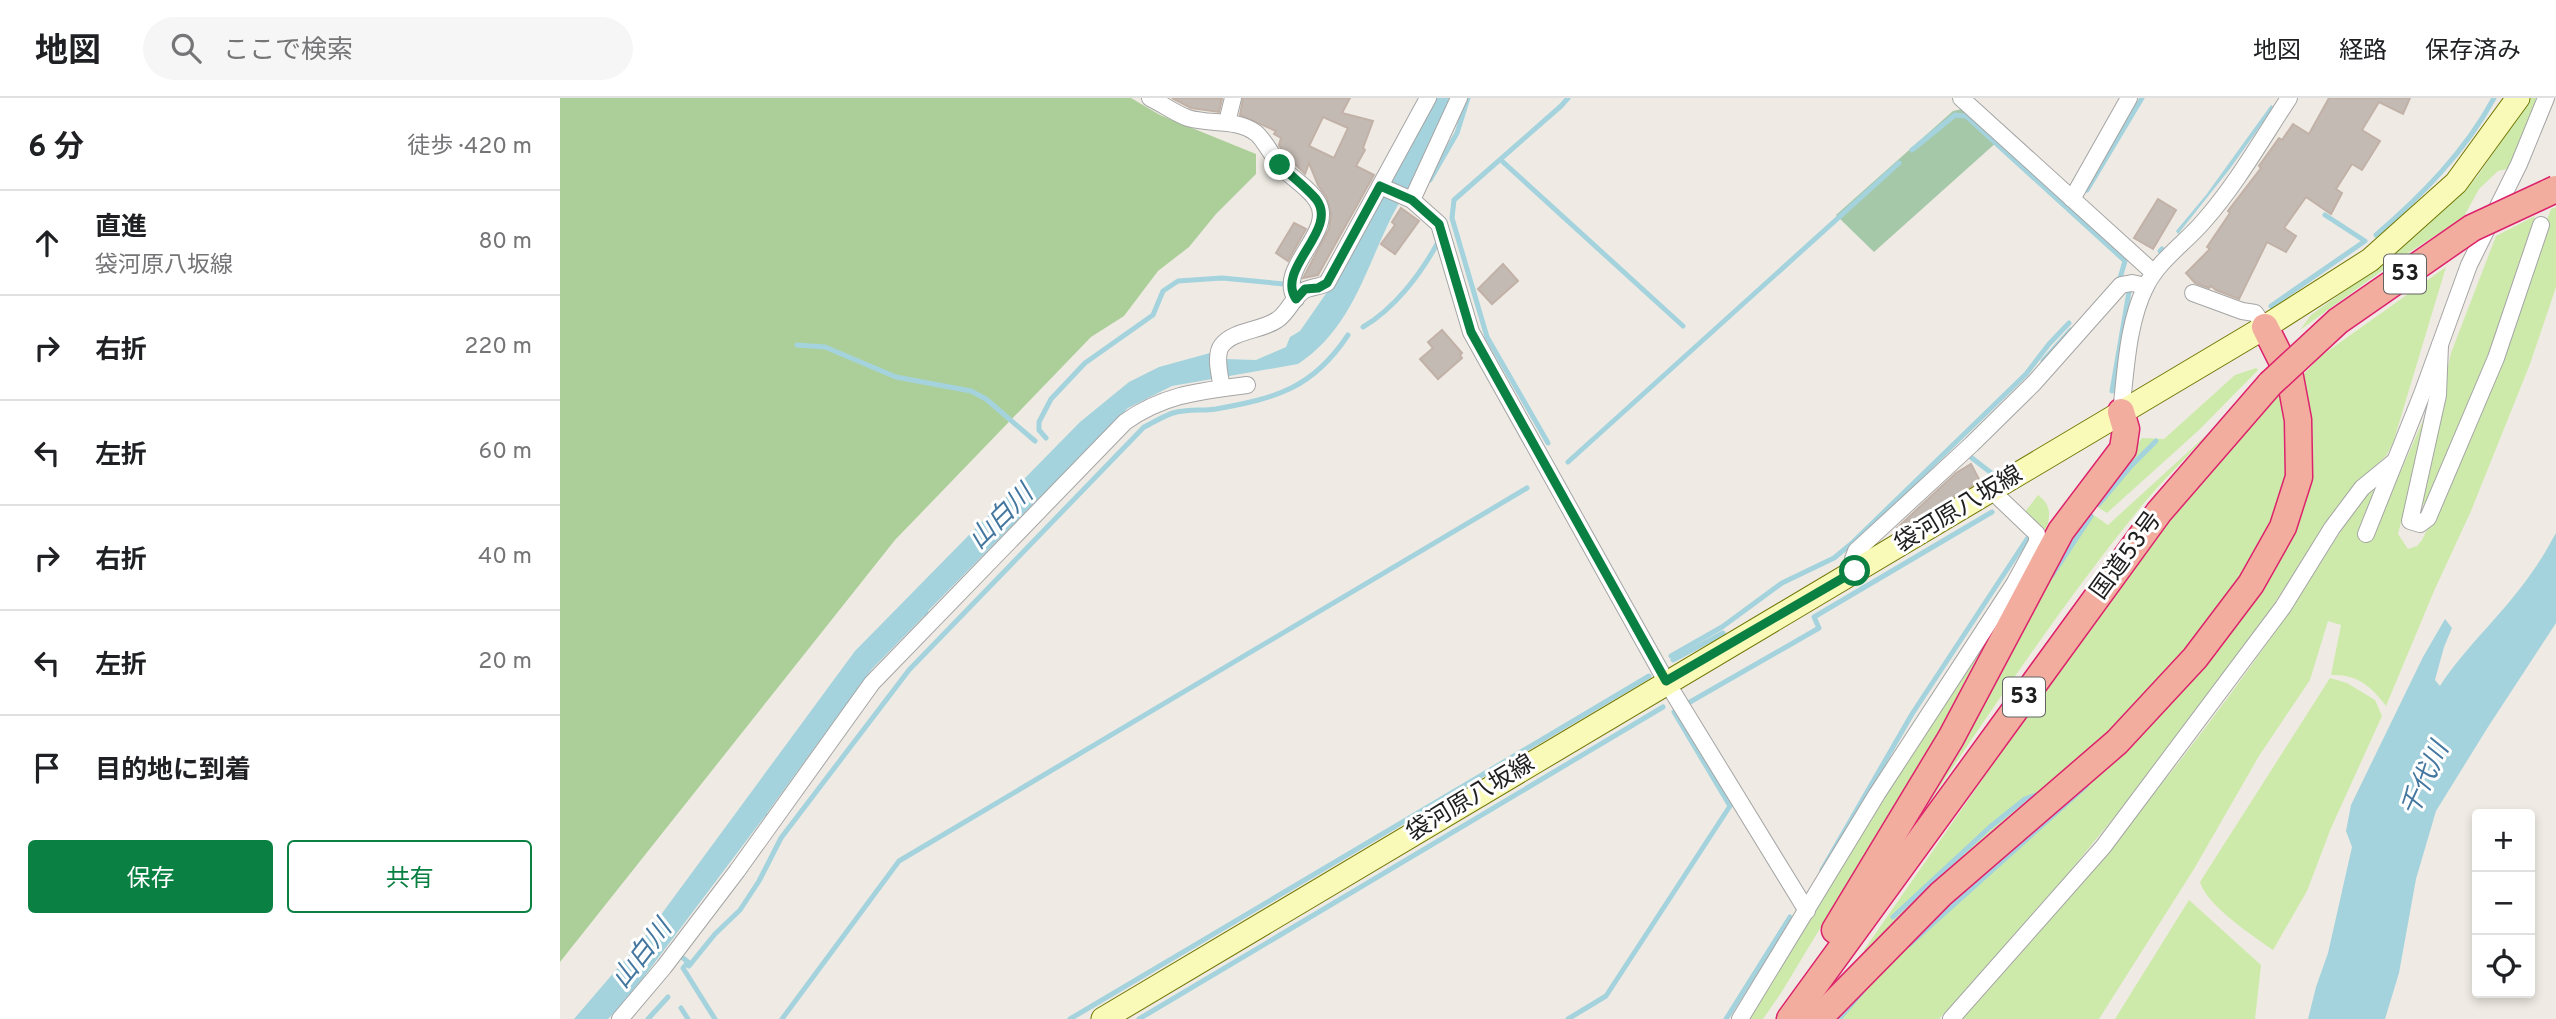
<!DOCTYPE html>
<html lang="ja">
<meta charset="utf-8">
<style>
:root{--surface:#fff;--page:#f6f6f6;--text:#202124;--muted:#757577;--line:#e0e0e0;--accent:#0b8043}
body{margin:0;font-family:Overpass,"Noto Sans JP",sans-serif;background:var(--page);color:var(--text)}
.controls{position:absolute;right:21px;bottom:21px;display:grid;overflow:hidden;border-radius:7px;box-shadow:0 4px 10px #0003}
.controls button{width:63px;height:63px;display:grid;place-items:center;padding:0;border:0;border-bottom:2px solid var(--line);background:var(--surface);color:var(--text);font:35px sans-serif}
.stop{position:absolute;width:21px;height:21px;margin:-16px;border:5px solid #0b8043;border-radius:50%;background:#fff}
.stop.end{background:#0b8043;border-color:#fff;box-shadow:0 2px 7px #0008}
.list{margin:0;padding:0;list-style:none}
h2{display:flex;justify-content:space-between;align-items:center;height:91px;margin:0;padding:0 28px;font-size:30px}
h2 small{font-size:23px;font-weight:400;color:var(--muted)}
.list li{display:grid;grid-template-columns:46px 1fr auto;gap:21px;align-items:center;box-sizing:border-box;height:105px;padding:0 28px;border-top:2px solid var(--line)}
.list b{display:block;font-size:26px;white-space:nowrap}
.list p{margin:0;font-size:23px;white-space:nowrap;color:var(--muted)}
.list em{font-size:23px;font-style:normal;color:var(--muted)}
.actions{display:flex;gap:14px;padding:21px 28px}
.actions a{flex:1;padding:16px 0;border:2px solid var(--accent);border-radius:7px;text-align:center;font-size:24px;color:var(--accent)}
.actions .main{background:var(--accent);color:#fff}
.icon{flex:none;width:38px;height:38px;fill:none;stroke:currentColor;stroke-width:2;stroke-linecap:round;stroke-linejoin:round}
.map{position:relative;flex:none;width:1996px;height:921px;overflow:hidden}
header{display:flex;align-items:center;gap:42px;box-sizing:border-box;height:98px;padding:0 35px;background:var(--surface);border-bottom:2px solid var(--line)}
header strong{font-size:33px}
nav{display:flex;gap:38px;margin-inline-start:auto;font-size:24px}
.search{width:490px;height:63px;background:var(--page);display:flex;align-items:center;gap:18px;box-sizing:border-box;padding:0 24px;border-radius:38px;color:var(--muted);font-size:26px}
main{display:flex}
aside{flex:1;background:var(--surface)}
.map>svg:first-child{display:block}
.grass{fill:#cdeaaa}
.forest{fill:#accf99}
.cemetery{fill:#a5c8a9}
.water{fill:#a4d3dd}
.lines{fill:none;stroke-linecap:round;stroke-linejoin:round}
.stream{stroke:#a4d3dd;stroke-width:5}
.building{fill:#c4bab4;stroke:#c1b1a7;stroke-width:2;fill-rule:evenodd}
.minor-casing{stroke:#a5a5a5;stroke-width:18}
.secondary-casing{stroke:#707704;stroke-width:25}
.trunk-casing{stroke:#dc236c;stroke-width:29}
.minor{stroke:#fff;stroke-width:16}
.secondary{stroke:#fafab8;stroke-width:23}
.trunk{stroke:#f2ad9f;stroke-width:26}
.trunk-bridge-casing{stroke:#dc236c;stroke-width:29;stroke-linecap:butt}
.trunk-bridge{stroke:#f2ad9f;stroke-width:26}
.route{stroke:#0b8043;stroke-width:9}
.labels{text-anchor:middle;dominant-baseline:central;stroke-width:6;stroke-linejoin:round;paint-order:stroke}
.shield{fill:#fff;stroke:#626262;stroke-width:2}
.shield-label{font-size:23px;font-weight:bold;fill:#1e1e1e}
.street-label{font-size:24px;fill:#1e1e1e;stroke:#fff}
.water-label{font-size:26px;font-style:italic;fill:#44779f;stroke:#fff}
</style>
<header>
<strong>地図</strong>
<div class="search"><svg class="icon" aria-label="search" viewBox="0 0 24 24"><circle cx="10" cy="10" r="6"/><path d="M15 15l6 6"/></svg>ここで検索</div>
<nav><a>地図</a><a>経路</a><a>保存済み</a></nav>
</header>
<main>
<aside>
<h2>6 分<small>徒歩 · 420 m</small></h2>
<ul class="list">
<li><svg class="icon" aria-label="ahead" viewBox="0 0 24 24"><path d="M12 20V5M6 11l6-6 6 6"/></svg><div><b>直進</b><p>袋河原八坂線</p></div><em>80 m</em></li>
<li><svg class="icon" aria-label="right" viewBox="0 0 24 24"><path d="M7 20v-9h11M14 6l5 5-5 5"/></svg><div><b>右折</b></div><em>220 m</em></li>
<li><svg class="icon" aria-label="left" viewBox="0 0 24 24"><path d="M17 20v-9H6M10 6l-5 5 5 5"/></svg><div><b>左折</b></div><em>60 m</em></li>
<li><svg class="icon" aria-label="right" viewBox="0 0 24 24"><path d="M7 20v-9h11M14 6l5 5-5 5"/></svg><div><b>右折</b></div><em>40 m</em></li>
<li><svg class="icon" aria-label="left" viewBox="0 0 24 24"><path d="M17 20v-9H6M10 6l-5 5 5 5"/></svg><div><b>左折</b></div><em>20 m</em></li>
<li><svg class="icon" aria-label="arrive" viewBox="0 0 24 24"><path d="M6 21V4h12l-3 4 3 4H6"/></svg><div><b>目的地に到着</b></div></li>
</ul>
<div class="actions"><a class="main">保存</a><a>共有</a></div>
</aside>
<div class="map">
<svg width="1996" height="921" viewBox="0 0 1996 921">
<rect width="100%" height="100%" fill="#efebe4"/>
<g class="grass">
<path d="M1970 0H1980L1951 70 1938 73 1919 91 1903 120 1837 162 1740 232 1751 217 1832 159 1917 79Z"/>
<path d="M1996 109V189L1970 266 1911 413 1874 493 1826 608C1811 588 1797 576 1771 577L1781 527 1768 523 1750 582 1699 658 1634 771 1539 921H1399C1513 799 1619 671 1715 534 1746 490 1774 442 1805 397L1821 384 1798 437 1810 443 1872 302 1838 436 1848 451 1857 448 1862 442 1900 364 1983 133 1991 111Z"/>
<path d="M1975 118 1934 248 1867 404 1860 409 1858 406 1891 255 1936 138Z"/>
<path d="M1886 169 1833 345 1826 358 1808 375 1773 419 1669 572 1601 662 1474 817 1379 921H1268L1685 512 1749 312 1741 279 1761 258Z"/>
<path d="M1696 270 1698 272 1639 332 1547 415 1531 405 1582 340 1604 341 1675 277Z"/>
<path d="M1721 296 1725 310 1730 378 1704 444 1650 525 1573 614 1307 856 1304 852 1576 460 1711 304Z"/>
<path d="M1651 333C1627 359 1601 384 1579 411 1493 518 1417 633 1341 747L1525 411 1548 427Z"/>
<path d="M1478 397C1491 406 1491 418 1486 432L1465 414Z"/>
<path d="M1443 517 1397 604 1221 895 1203 921H1186L1354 646Z"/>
<path d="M1770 580 1787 585 1815 602 1822 618 1771 730 1747 793 1713 852C1693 838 1647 808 1640 784Z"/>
<path d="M1629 802 1701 867 1695 921H1555Z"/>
</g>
<path class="forest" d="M0 0H571L600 17 696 56V76L656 116 629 149 598 173 564 218 531 239 335 442 0 864Z"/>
<path class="cemetery" d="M1402 11 1438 43 1314 154 1276 117 1393 13Z"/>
<g class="water">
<path d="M875 0H891C881 21 873 43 863 64 853 83 841 100 831 120 805 173 791 231 738 266L612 288 568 310 368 513 370 517 367 520 364 518 312 571 207 715 208 720 205 718 68 900 48 921H14L86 837 295 553 520 324 569 284 599 269 650 255 665 261 696 262 726 249 730 239 740 233 774 184Z"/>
<path d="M1711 7 1714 9 1669 72 1618 136 1616 133 1646 97Z"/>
<path d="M1996 435V525L1928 629 1876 713 1856 781 1839 875 1825 921H1748L1756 889 1768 855 1792 749 1786 733 1791 707 1863 559 1885 521 1892 530 1884 549 1875 582 1880 588C1906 548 1943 516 1970 477 1980 464 1988 449 1996 435Z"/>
</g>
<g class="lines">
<g class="stream">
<path d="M1352 52 1395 17 1406 18 1565 163 1560 180 1557 184"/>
<path d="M943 64 1123 228"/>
<path d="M870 82 897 35 908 0"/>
<path d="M1527 92 1582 0"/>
<path d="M1816 137C1861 98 1905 54 1934 0"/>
<path d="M1600 153 1602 151"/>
<path d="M1711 208 1805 143 1765 117"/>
<path d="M803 229C834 211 860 177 877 146"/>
<path d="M237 247 265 249 336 279 411 293 426 301 475 343"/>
<path d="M1483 263 1511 232"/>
<path d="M1552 293 1569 194"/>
<path d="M486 340 479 332V324L491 301 525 265 593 217 603 193 618 183 662 180 724 186"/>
<path d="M988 345 927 239 892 120 894 102 1001 8 1008 0"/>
<path d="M1408 357 1434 377"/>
<path d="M1008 364 1339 65"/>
<path d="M1539 406 1572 367 1596 343"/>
<path d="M1492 477 1531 418"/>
<path d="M1111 558 1162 529 1222 485 1274 460 1291 446 1466 276 1489 246 1509 225"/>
<path d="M1113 562 1163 535"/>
<path d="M1130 604 1259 530 1254 519 1432 414"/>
<path d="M1262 772 1352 616 1467 441"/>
<path d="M1333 819 1430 729 1465 701 1476 697"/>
<path d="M1349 847 1526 688"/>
<path d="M123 860 128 864 123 870 155 921"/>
<path d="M129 868 155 836 180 812 199 783 221 740 349 572 584 329C593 325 603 318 613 315 627 311 643 313 656 311 717 300 753 290 788 237"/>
<path d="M121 910 128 921"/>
<path d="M88 921 108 899"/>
<path d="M222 921 339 763 967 390"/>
<path d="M510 921 1089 578"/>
<path d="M579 921 1103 609"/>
<path d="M1008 921 1046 898 1170 708 1114 614"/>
<path d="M1166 921 1230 819"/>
<path d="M1279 921 1302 894"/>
</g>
</g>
<g class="building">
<path d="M612 0H658L662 1 659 14 631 10Z"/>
<path d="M683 0H790L782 15 813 23 803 50 805 52 796 68 814 77 758 177 743 180 769 131 771 116 767 100 758 87 749 65 745 76 724 55 719 47 721 40 714 36 716 33 680 17ZM763 19 788 30 774 60 749 48Z"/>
<path d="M1769 0H1850L1843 16 1819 4 1802 32 1820 43 1802 72 1792 66 1776 91 1782 95 1771 116 1746 99 1724 130 1736 138 1726 154 1707 144 1679 201 1656 192 1651 188 1649 190 1635 185 1626 175 1650 151 1647 149 1670 115 1668 113 1701 70 1699 68 1719 40 1722 42 1733 26 1749 36Z"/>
<path d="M1598 101 1616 112 1593 151 1574 140Z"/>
<path d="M841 110 859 123 835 156 821 146 835 127 832 124Z"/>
<path d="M734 125 746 131 728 163 716 155Z"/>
<path d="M943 166 958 183 932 206 918 191Z"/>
<path d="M882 232 902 255 900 257 902 260 878 281 860 261 873 250 868 244Z"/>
<path d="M1411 366 1420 383 1338 431 1337 430 1396 375Z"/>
</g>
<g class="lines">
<defs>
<g id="minor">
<path d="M590 0C603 6 614 15 628 20 650 27 676 20 696 35 703 40 714 61 722 70 732 80 749 90 757 103 777 134 715 170 736 201"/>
<path d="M868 0 820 88 852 102 879 126 911 234 1106 583 1247 813"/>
<path d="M1401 0 1594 175"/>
<path d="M667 24 673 0"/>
<path d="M1512 101 1569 0"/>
<path d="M852 102 899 0"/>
<path d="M1633 195 1682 213 1695 215 1705 229"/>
<path d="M1880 247 1878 297 1850 423 1860 426 1868 420 1936 260 1981 127"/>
<path d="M662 290C660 278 654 257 662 247 674 232 701 233 717 222 728 215 732 201 742 194 747 189 758 190 767 185L820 88"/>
<path d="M1561 314C1566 273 1567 226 1586 188 1599 162 1625 145 1643 124 1676 87 1702 41 1729 0"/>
<path d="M1806 436 1862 296 1909 167 1959 66 1986 0"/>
<path d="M1295 473 1293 461 1296 453 1412 346 1474 285 1561 187 1572 185 1586 188"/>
<path d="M60 921 104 869 177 773 312 585 565 324C604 296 641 293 687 287"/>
<path d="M1180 921 1317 696 1454 486 1477 444V436L1431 392"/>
<path d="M1391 921 1543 749 1723 509 1772 430 1802 390 1835 363"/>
</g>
<path id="secondary" d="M543 921 1705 229 1810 162 1896 85 1958 0"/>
<g id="trunk">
<path d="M1275 832 1391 640 1501 433 1563 351 1566 331 1561 314"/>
<path d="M1230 921 1599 414 1710 286"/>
<path d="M1258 921 1381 796 1557 644 1635 560 1691 486 1723 429 1739 379 1738 322 1730 279 1705 229"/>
</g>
</defs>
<use href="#minor" class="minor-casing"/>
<use href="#secondary" class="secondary-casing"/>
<use href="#trunk" class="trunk-casing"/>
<use href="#minor" class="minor"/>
<use href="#secondary" class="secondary"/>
<use href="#trunk" class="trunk"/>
<defs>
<path id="trunk-bridge" d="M1710 286 1778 223 1912 130 1996 91"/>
</defs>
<use href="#trunk-bridge" class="trunk-bridge-casing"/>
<use href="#trunk-bridge" class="trunk-bridge"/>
</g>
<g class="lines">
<path class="route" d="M720 67C731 78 746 89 756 101 780 132 715 170 736 201L745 191 758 190 767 185 820 88 852 102 879 126 911 234 1106 583 1295 473"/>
</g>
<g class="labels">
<g class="shield">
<rect x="1824" y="156.5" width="42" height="39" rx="5"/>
<rect x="1443" y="579.5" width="42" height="39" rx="5"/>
</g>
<g class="shield-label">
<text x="1845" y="176">53</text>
<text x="1464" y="599">53</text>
</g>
<g class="street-label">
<text transform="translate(1399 412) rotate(-31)">袋河原八坂線</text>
<text transform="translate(1567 458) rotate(-54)">国道53号</text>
<text transform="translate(911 701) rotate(-31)">袋河原八坂線</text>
</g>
<g class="water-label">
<text transform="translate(442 420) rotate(-45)">山白川</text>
<text transform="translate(1866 682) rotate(-65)">千代川</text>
<text transform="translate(83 857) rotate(-52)">山白川</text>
</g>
</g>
</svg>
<div class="controls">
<button>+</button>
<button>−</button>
<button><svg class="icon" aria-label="locate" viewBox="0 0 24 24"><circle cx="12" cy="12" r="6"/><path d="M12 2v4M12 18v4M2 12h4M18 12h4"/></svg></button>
</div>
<div class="stop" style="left:1295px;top:473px"></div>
<div class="stop end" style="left:720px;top:67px"></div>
</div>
</main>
